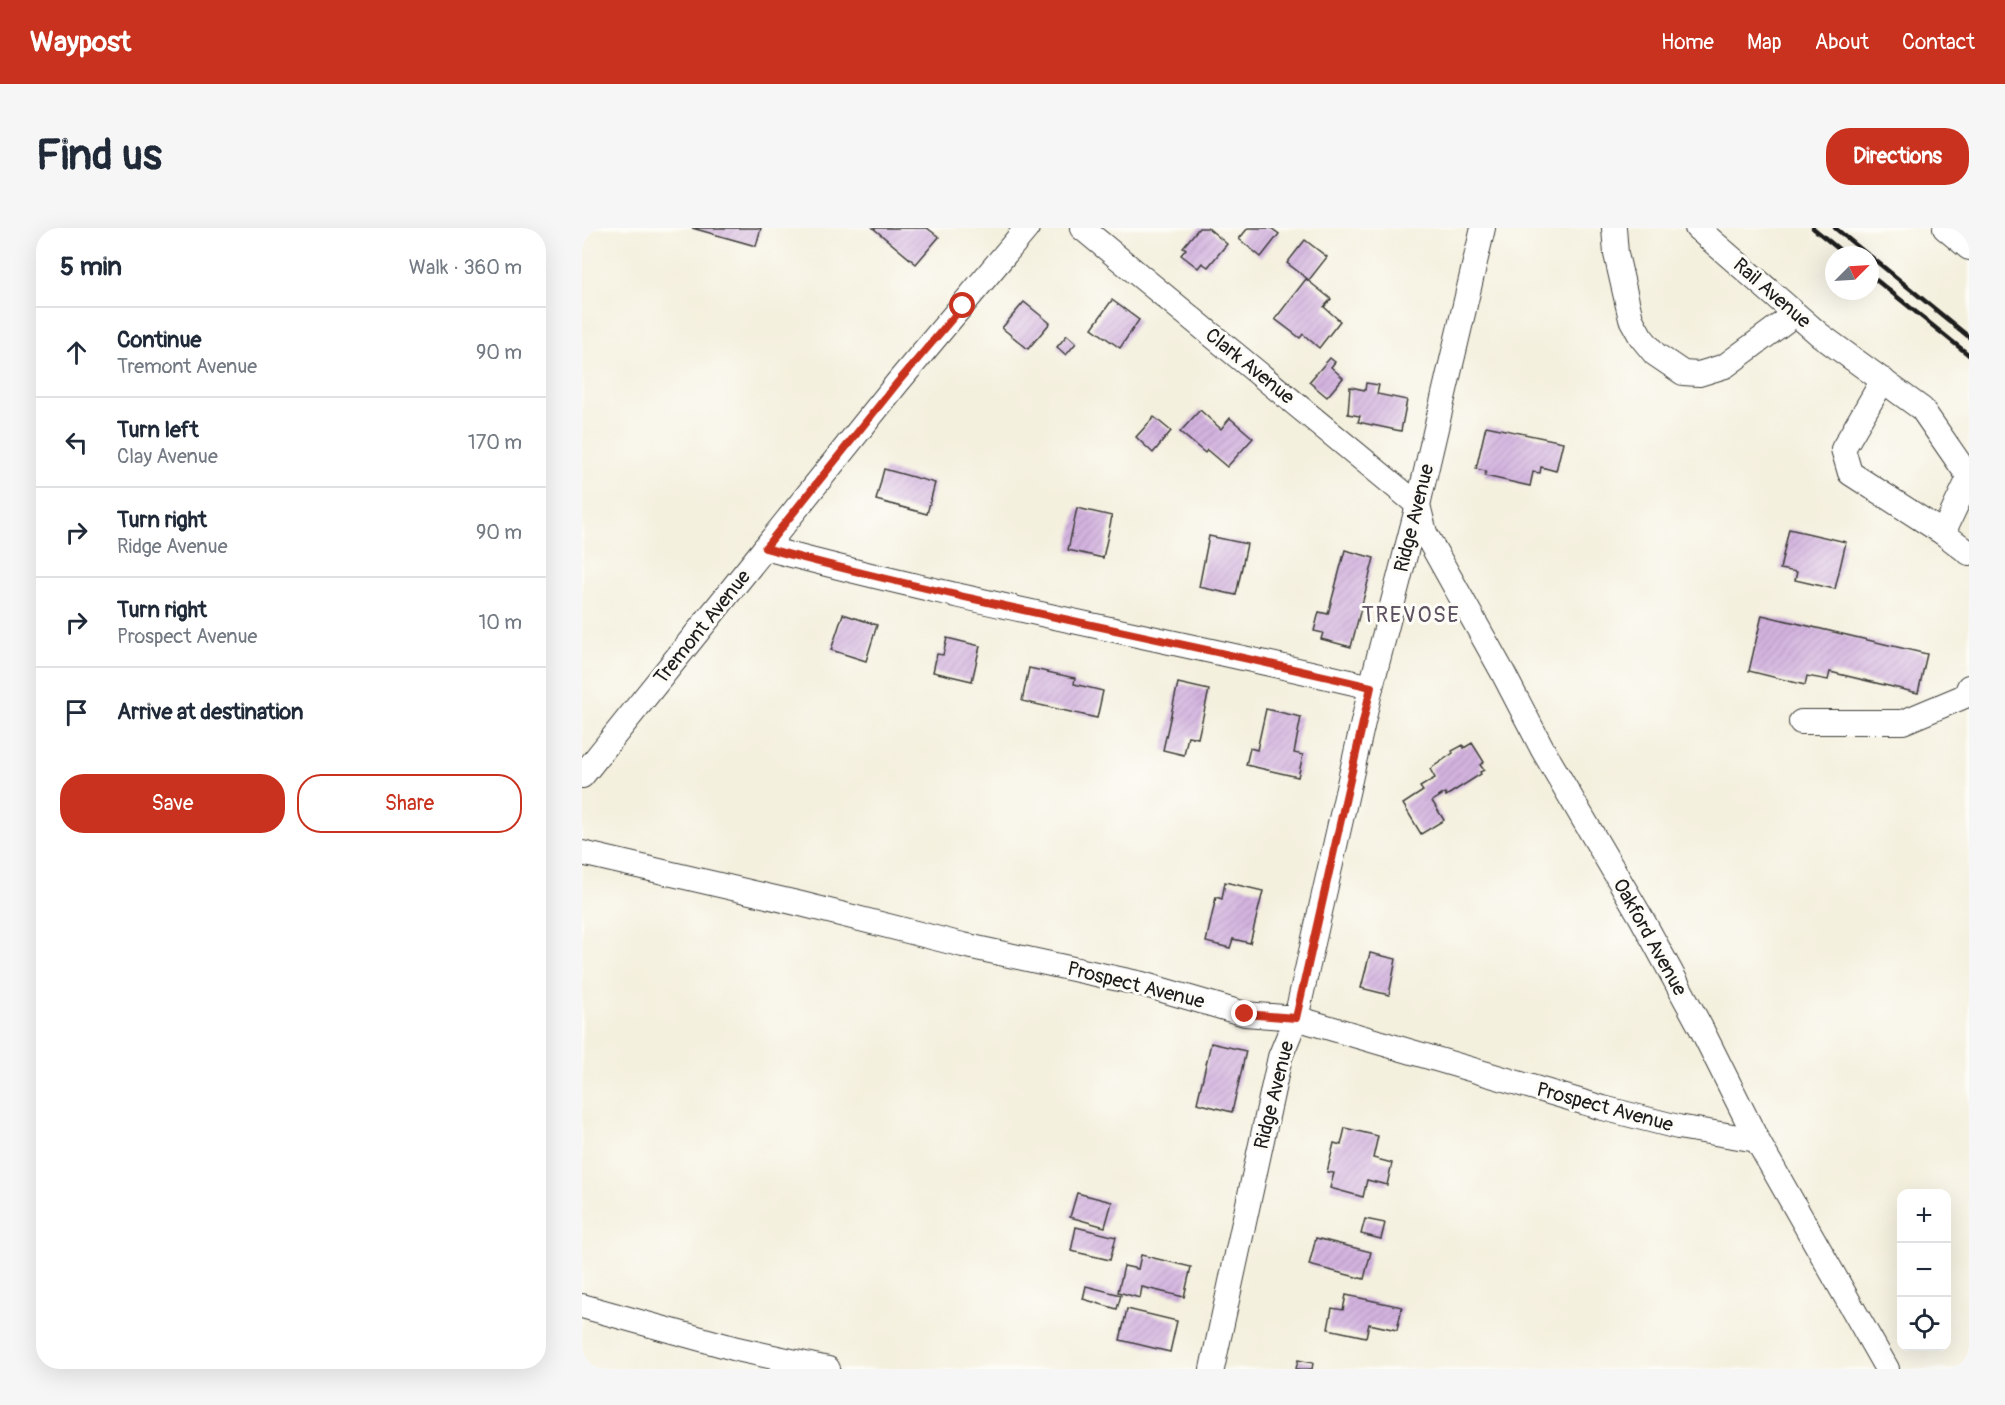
<!DOCTYPE html>
<meta charset="utf-8">
<style>
:root{--surface:#fff;--page:#f6f6f7;--text:#1f2937;--muted:#747a83;--line:#e0e1e3;--accent:#c8321e}
body{margin:0;font-family:Pangolin,sans-serif;background:var(--page);color:var(--text)}
.controls{position:absolute;right:18px;bottom:18px;display:grid;overflow:hidden;border-radius:12px;box-shadow:0 6px 24px #0002}
.controls button{width:54px;height:54px;display:grid;place-items:center;padding:0;border:0;border-bottom:2px solid var(--line);background:var(--surface);color:var(--text);font:30px sans-serif}
.compass{position:absolute;left:1243px;top:18px;width:54px;height:54px;border-radius:50%;background:var(--surface);box-shadow:0 6px 24px #0002;rotate:66deg}
.stop{position:absolute;width:18px;height:18px;margin:-14px;border:4px solid #c8321e;border-radius:50%;background:#fff}
.stop.end{background:#c8321e;border-color:#fff;box-shadow:0 2px 6px #0008}
.list{margin:0;padding:0;list-style:none}
h2{display:flex;justify-content:space-between;align-items:center;height:78px;margin:0;padding:0 24px;font-size:26px}
h2 small{font-size:20px;font-weight:400;color:var(--muted)}
.list li{display:grid;grid-template-columns:39px 1fr auto;gap:18px;align-items:center;box-sizing:border-box;height:90px;padding:0 24px;border-top:2px solid var(--line)}
.list b{display:block;font-size:22px;white-space:nowrap}
.list p{margin:0;font-size:20px;white-space:nowrap;color:var(--muted)}
.list em{font-size:20px;font-style:normal;color:var(--muted)}
.actions{display:flex;gap:12px;padding:18px 24px}
.actions a{flex:1;padding:14px 0;border:2px solid var(--accent);border-radius:24px;text-align:center;font-size:21px;color:var(--accent)}
.actions .main{background:var(--accent);color:#fff}
.icon{flex:none;width:33px;height:33px;fill:none;stroke:currentColor;stroke-width:2;stroke-linecap:round;stroke-linejoin:round}
.map{position:relative;flex:none;width:1387px;height:1141px;overflow:hidden;border-radius:24px}
header{display:flex;align-items:center;gap:36px;box-sizing:border-box;height:84px;padding:0 30px;background:var(--accent);color:#fff}
header strong{font-size:28px}
nav{display:flex;gap:33px;margin-inline-start:auto;font-size:21px}
.intro{display:flex;align-items:center;justify-content:space-between;box-sizing:border-box;height:144px;padding:0 36px}
h1{margin:0;font-size:42px}
.button{padding:15px 27px;border-radius:24px;background:var(--accent);color:#fff;font-size:21px;font-weight:700}
main{display:flex;gap:36px;padding:0 36px}
aside{flex:1;background:var(--surface);border-radius:24px;box-shadow:0 6px 24px #0002}
.map>svg:first-child{display:block}
.building{fill:url(#building-hatch)}
.lines{fill:none;stroke-linecap:round;stroke-linejoin:round}
.minor-casing{stroke:#3c3c39;stroke-width:26}
.minor{stroke:#fff;stroke-width:24}
.rail{stroke:#1c1c1c;stroke-width:4.5}
.route{stroke:#c8321e;stroke-width:8}
.labels{text-anchor:middle;dominant-baseline:central;stroke-width:6;stroke-linejoin:round;paint-order:stroke}
.street-label{font-size:20px;fill:#1c1c1c;stroke:#fdfcf7}
.quarter-label{font-size:22px;letter-spacing:1.5px;fill:#5c5160;stroke:#fdfcf7}
</style>
<header>
<strong>Waypost</strong>
<nav><a>Home</a><a>Map</a><a>About</a><a>Contact</a></nav>
</header>
<div class="intro"><h1>Find us</h1><a class="button">Directions</a></div>
<main>
<aside>
<h2>5 min<small>Walk · 360 m</small></h2>
<ul class="list">
<li><svg class="icon" aria-label="ahead" viewBox="0 0 24 24"><path d="M12 20V5M6 11l6-6 6 6"/></svg><div><b>Continue</b><p>Tremont Avenue</p></div><em>90 m</em></li>
<li><svg class="icon" aria-label="left" viewBox="0 0 24 24"><path d="M17 20v-9H6M10 6l-5 5 5 5"/></svg><div><b>Turn left</b><p>Clay Avenue</p></div><em>170 m</em></li>
<li><svg class="icon" aria-label="right" viewBox="0 0 24 24"><path d="M7 20v-9h11M14 6l5 5-5 5"/></svg><div><b>Turn right</b><p>Ridge Avenue</p></div><em>90 m</em></li>
<li><svg class="icon" aria-label="right" viewBox="0 0 24 24"><path d="M7 20v-9h11M14 6l5 5-5 5"/></svg><div><b>Turn right</b><p>Prospect Avenue</p></div><em>10 m</em></li>
<li><svg class="icon" aria-label="arrive" viewBox="0 0 24 24"><path d="M6 21V4h12l-3 4 3 4H6"/></svg><div><b>Arrive at destination</b></div></li>
</ul>
<div class="actions"><a class="main">Save</a><a>Share</a></div>
</aside>
<div class="map">
<svg width="1387" height="1141" viewBox="0 0 1387 1141">
<defs>
<pattern id="building-hatch" width="6" height="6" patternUnits="userSpaceOnUse" patternTransform="scale(1.5)"><rect width="6" height="6" fill="#d3b3df"/><path d="M-1 1l2-2M0 6l6-6M5 7l2-2" fill="none" stroke="#b599bf"/></pattern>
</defs>
<rect width="100%" height="100%" fill="#fdfcf7"/>
<filter id="ink" filterUnits="userSpaceOnUse"><feTurbulence type="fractalNoise" baseFrequency=".0167" numOctaves="2"/><feDisplacementMap in="SourceGraphic" scale="12" xChannelSelector="R" yChannelSelector="G"/><feConvolveMatrix kernelMatrix="1 2 1 2 8 2 1 2 1" color-interpolation-filters="sRGB"/></filter>
<filter id="wash" filterUnits="userSpaceOnUse"><feTurbulence type="fractalNoise" baseFrequency=".008" numOctaves="4" result="noise"/><feDisplacementMap in="SourceGraphic" scale="24" xChannelSelector="R" yChannelSelector="G"/><feGaussianBlur stdDeviation="1.35" result="paint"/><feColorMatrix in="noise" values="0 0 0 0 0 0 0 0 0 0 0 0 0 0 0 0 0 1.4 0 .05"/><feComposite in="paint" operator="in"/></filter>
<g filter="url(#wash)">
<rect width="100%" height="100%" fill="#f4f0de"/>
<g id="blocks">
<g class="building">
<path d="M110 0H179L174 18Z"/>
<path d="M291 0H345L357 9 334 36Z"/>
<path d="M617 0H626L645 16 626 39 620 35 616 40 599 27 604 21 601 19Z"/>
<path d="M666 0H689L697 6 679 29 657 11Z"/>
<path d="M723 12 745 29 727 52 705 35Z"/>
<path d="M724 51 749 71 742 79 758 93 737 120 721 106 718 110 693 91Z"/>
<path d="M530 72 557 92 538 120 510 100Z"/>
<path d="M442 74 468 95 446 121 420 100Z"/>
<path d="M485 107 494 115 484 127 475 119Z"/>
<path d="M748 130 753 134 749 139 761 150 745 169 727 154Z"/>
<path d="M784 155 797 157 795 166 825 172 819 203 776 194 778 188 766 186 768 159 783 162Z"/>
<path d="M618 182 639 201 648 190 671 210 645 239 625 222 623 225 598 204Z"/>
<path d="M572 189 589 203 571 225 554 209Z"/>
<path d="M904 198 981 214 974 243 959 239 958 245 951 244 948 258 903 248 904 243 894 241Z"/>
<path d="M302 241 353 255 345 286 294 272Z"/>
<path d="M495 280 530 288 521 330 486 322Z"/>
<path d="M1207 301 1264 314 1253 361 1213 352 1215 344 1198 341Z"/>
<path d="M627 308 665 316 654 367 617 359Z"/>
<path d="M763 322 792 330 769 419 739 411 741 405 732 403 737 384 746 386Z"/>
<path d="M261 386 295 397 284 433 249 422Z"/>
<path d="M1180 387 1345 426 1336 465 1248 444 1246 452 1225 448 1223 457 1167 443Z"/>
<path d="M365 410 398 418 390 453 351 444 355 426 361 427Z"/>
<path d="M447 440 493 450 492 456 521 463 515 490 440 473Z"/>
<path d="M596 455 627 462 616 510 606 508 602 527 581 522Z"/>
<path d="M684 481 719 489 712 525 721 527 716 549 664 537 668 520 675 522Z"/>
<path d="M890 515 902 534 898 537 902 542 898 544 899 546 864 568 863 565 850 573 862 592 839 606 821 576 841 563 838 559 853 550 848 541 871 525 870 523 881 517 882 520Z"/>
<path d="M643 654 681 663 668 715 651 711 648 720 624 714 634 669 640 671Z"/>
<path d="M788 725 814 731 807 767 779 760Z"/>
<path d="M629 815 664 823 650 884 615 875Z"/>
<path d="M763 900 796 908 791 930 810 935 805 957 785 952 781 969 748 960 752 945 745 944 752 915 759 917Z"/>
<path d="M495 965 530 974 523 999 488 989Z"/>
<path d="M783 991 803 995 799 1011 779 1006Z"/>
<path d="M494 999 534 1009 528 1032 489 1023Z"/>
<path d="M734 1010 789 1024 782 1051 727 1037Z"/>
<path d="M559 1027 609 1039 602 1069 560 1059 558 1070 536 1064 542 1038 556 1041Z"/>
<path d="M504 1058 539 1067 535 1081 501 1071Z"/>
<path d="M764 1067 820 1079 815 1102 787 1096 784 1109 746 1101 750 1080 761 1082Z"/>
<path d="M545 1081 595 1093 588 1124 538 1112Z"/>
<path d="M716 1132 731 1135 730 1141H714Z"/>
</g>
</g>
</g>
<g filter="url(#ink)">
<use href="#blocks" fill-opacity="0" stroke="#3c3c39" stroke-width="1.5"/>
<g class="lines">
<defs>
<g id="minor">
<path d="M500 0 836 277 843 305 920 443 961 522 1060 691 1118 798 1175 912 1305 1141"/>
<path d="M1032 0 1034 26 1049 91 1059 109 1073 126 1101 145 1117 146 1143 138 1213 86"/>
<path d="M1115 0 1238 107 1340 181 1387 249"/>
<path d="M1363 0 1387 20"/>
<path d="M1301 152 1261 221 1268 245 1361 305"/>
<path d="M1387 250 1361 305 1387 325"/>
<path d="M183 320C383 374 587 411 789 459"/>
<path d="M1219 494H1321L1383 468 1387 459"/>
<path d="M0 548 316 154 445 0"/>
<path d="M0 625 219 676 381 717 560 756 663 786 714 790 1021 880 1096 899 1175 912"/>
<path d="M0 1078 155 1121 246 1141"/>
<path d="M630 1141 698 829 714 790 789 459 836 277 901 0"/>
</g>
</defs>
<use href="#minor" class="minor-casing"/>
<use href="#minor" class="minor"/>
<g class="rail">
<path d="M1231 0 1264 27"/>
<path d="M1253 0 1286 27"/>
<path d="M1288 28 1387 109"/>
<path d="M1288 47 1387 127"/>
</g>
</g>
</g>
<g class="lines" filter="url(#ink)">
<path class="route" d="M381 78 316 154 183 320C383 374 587 411 789 459L714 790 663 786"/>
</g>
<g class="labels">
<g class="street-label">
<text transform="translate(1190 65) rotate(41)">Rail Avenue</text>
<text transform="translate(668 138) rotate(39)">Clark Avenue</text>
<text transform="translate(832 290) rotate(-76)">Ridge Avenue</text>
<text transform="translate(120 399) rotate(-51)">Tremont Avenue</text>
<text transform="translate(1068 709) rotate(61)">Oakford Avenue</text>
<text transform="translate(554 757) rotate(14)">Prospect Avenue</text>
<text transform="translate(692 867) rotate(-76)">Ridge Avenue</text>
<text transform="translate(1023 879) rotate(15)">Prospect Avenue</text>
</g>
<g class="quarter-label">
<text x="829" y="387">TREVOSE</text>
</g>
</g>
</svg>
<div class="controls">
<button>+</button>
<button>−</button>
<button><svg class="icon" aria-label="locate" viewBox="0 0 24 24"><circle cx="12" cy="12" r="6"/><path d="M12 2v4M12 18v4M2 12h4M18 12h4"/></svg></button>
</div>
<svg class="compass" viewBox="-18 -18 36 36"><path d="M0-13l5 13h-10z" fill="#e53935"/><path d="M0 13l5-13h-10z" fill="#747a83"/></svg>
<div class="stop" style="left:381px;top:78px"></div>
<div class="stop end" style="left:663px;top:786px"></div>
</div>
</main>
